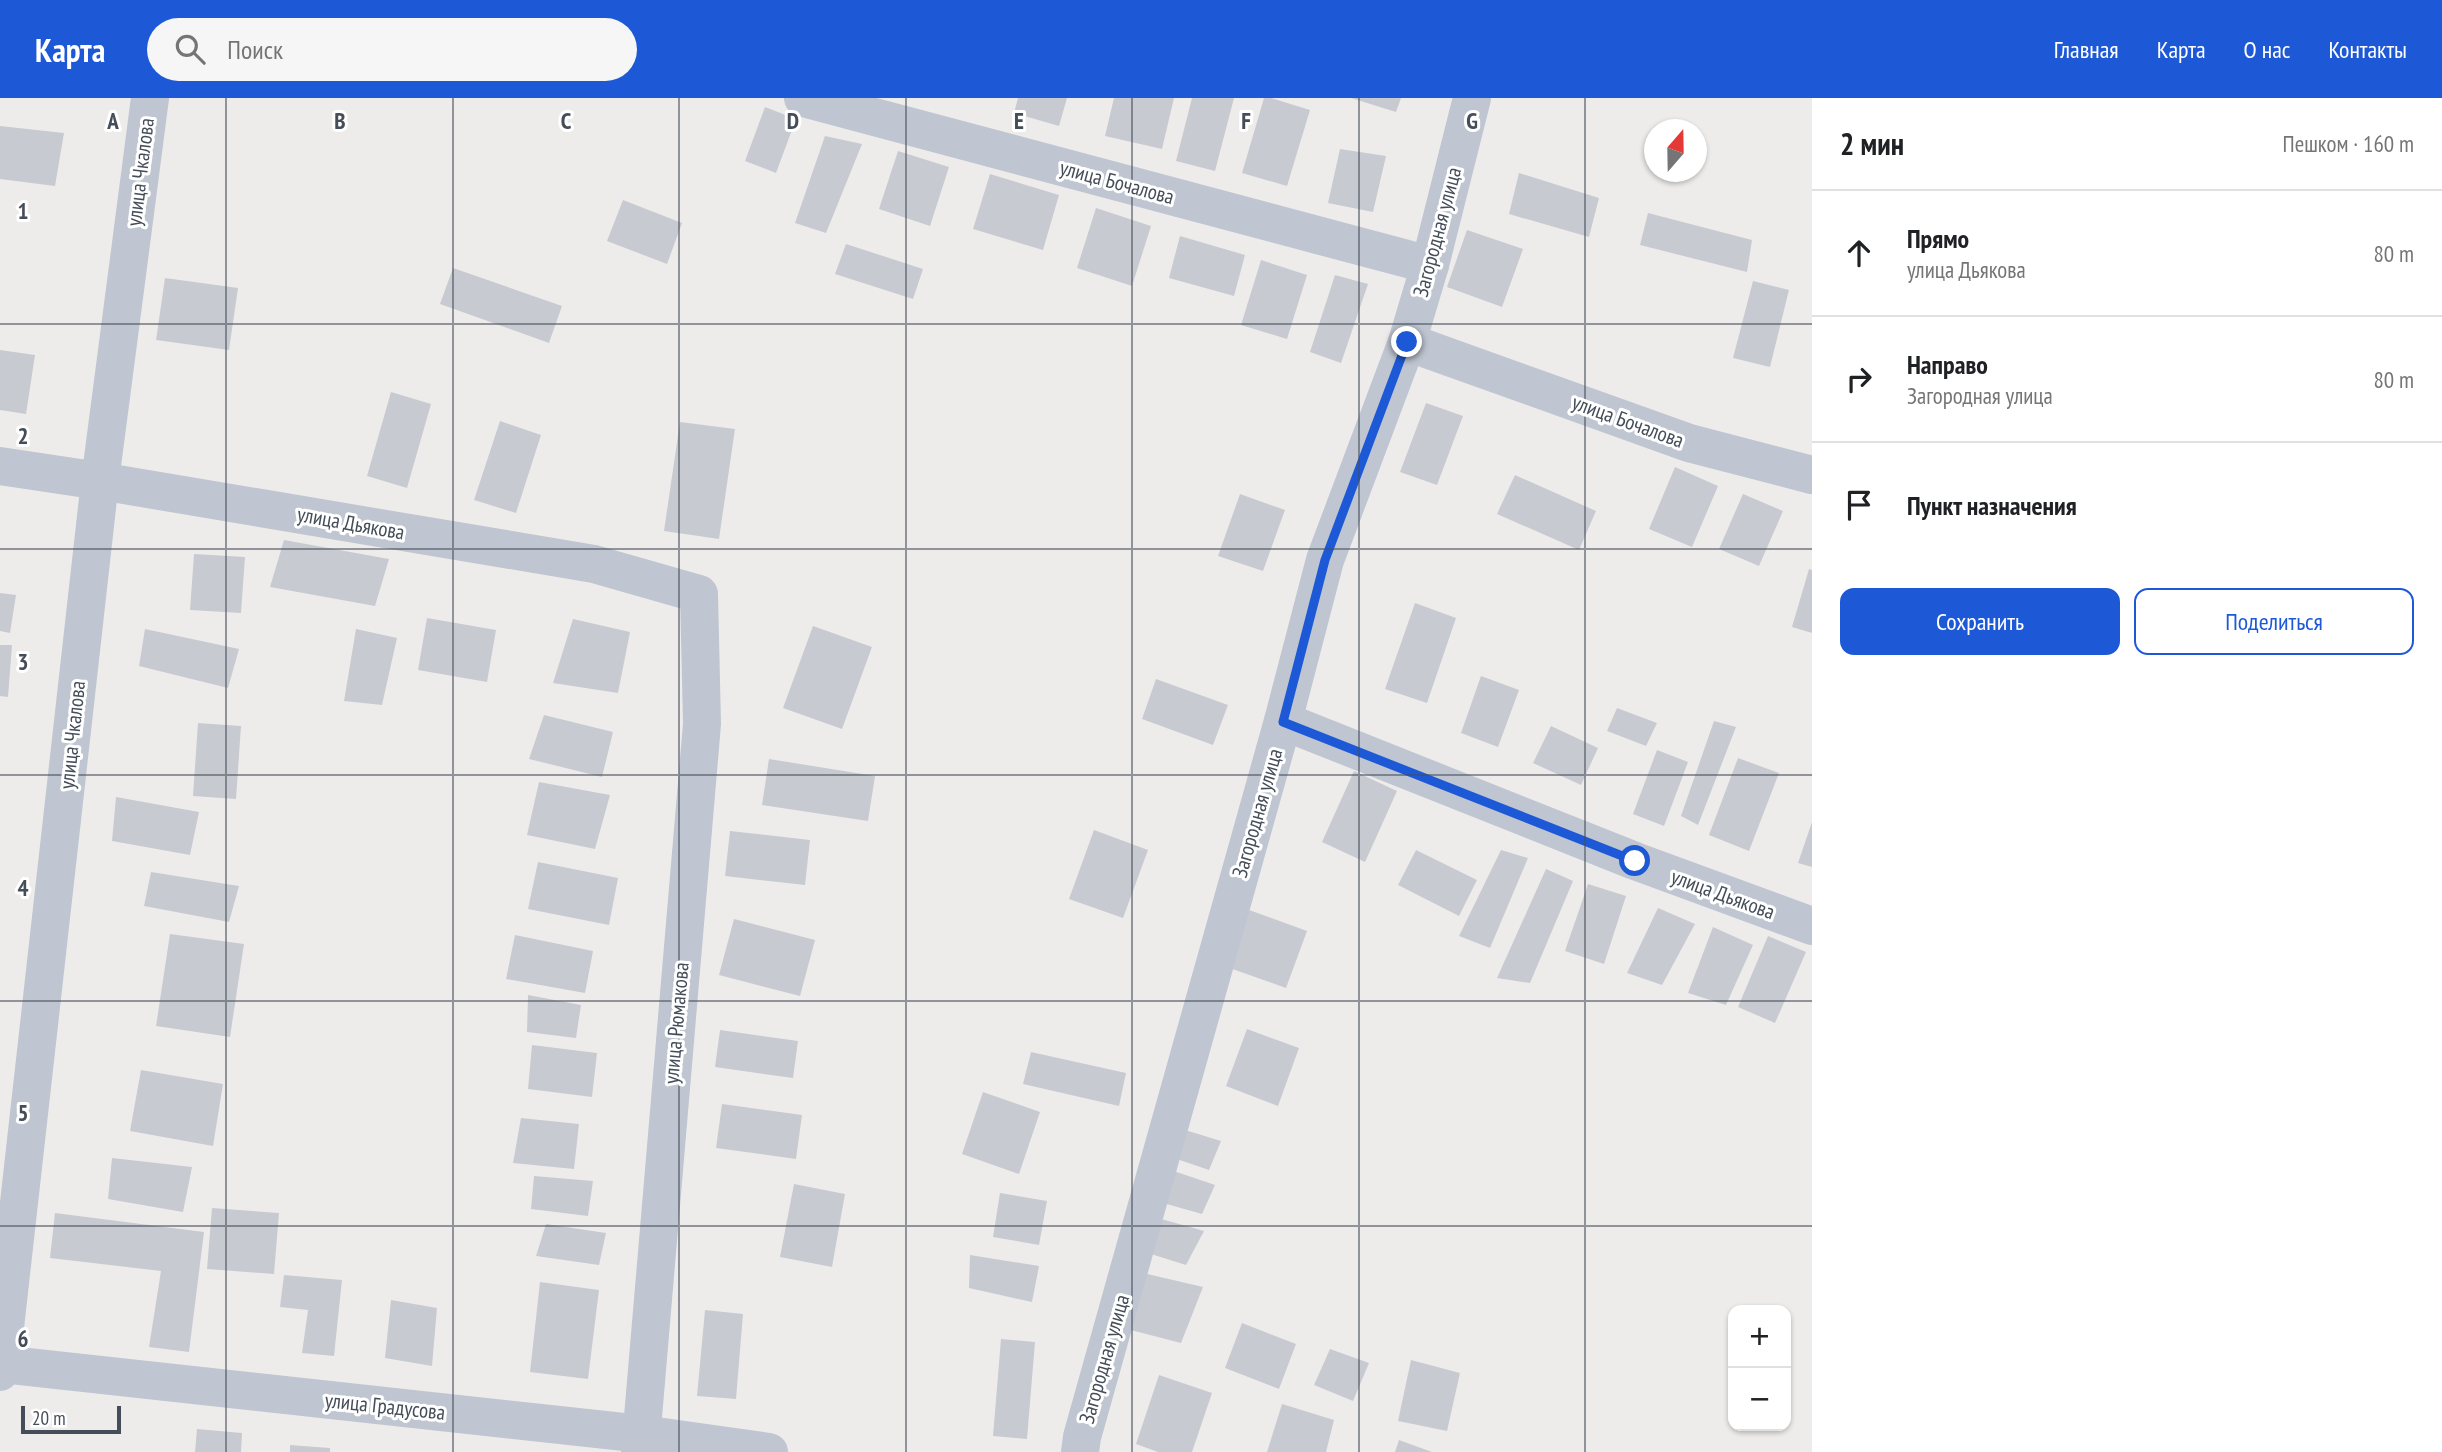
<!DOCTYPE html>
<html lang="ru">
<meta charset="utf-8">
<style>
:root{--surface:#fff;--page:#f6f6f6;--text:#202124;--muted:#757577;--line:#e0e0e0;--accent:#1d59d6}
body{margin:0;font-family:"PT Sans Narrow",sans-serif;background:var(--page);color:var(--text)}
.controls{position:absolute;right:21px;bottom:21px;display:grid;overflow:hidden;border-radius:14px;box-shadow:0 2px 5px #0004}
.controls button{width:63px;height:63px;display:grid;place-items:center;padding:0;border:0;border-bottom:2px solid var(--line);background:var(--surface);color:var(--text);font:35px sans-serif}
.compass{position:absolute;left:1644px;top:21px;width:63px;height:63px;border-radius:50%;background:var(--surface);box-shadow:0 2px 5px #0004;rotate:20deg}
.scale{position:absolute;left:21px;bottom:18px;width:100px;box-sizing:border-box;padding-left:7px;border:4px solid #444d58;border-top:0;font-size:19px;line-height:24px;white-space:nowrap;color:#444d58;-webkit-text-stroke:5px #fff;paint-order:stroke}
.stop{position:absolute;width:21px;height:21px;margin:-16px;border:5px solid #1d59d6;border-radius:50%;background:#fff}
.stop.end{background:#1d59d6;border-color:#fff;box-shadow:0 2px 7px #0008}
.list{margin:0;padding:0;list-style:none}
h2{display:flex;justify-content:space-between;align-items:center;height:91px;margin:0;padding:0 28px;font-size:30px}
h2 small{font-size:23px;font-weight:400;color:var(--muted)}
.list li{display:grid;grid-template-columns:46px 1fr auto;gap:21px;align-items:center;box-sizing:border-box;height:126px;padding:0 28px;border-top:2px solid var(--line)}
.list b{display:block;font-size:26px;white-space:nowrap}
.list p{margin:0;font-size:23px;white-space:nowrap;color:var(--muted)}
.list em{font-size:23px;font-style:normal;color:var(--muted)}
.actions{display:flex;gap:14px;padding:21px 28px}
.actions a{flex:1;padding:16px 0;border:2px solid var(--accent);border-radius:14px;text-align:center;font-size:24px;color:var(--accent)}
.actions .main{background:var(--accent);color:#fff}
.icon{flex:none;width:38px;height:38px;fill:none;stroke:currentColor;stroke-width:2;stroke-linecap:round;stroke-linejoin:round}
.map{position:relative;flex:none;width:1812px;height:1354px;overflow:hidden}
header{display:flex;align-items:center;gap:42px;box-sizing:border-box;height:98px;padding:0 35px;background:var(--accent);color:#fff}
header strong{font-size:33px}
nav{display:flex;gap:38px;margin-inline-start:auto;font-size:24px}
.search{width:490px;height:63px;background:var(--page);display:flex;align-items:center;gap:18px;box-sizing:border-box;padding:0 24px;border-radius:38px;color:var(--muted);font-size:26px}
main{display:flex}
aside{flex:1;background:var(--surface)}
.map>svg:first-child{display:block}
.building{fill:#c8cad1}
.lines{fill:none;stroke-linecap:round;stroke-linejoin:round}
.minor{stroke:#bfc6d1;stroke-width:38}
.route{stroke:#1d59d6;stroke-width:9}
.grid{fill:none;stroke:#444d58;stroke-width:2;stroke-opacity:0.55}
.labels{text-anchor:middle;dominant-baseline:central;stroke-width:6;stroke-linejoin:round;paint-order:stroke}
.street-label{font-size:21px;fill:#444d58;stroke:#fff}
.grid-label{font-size:23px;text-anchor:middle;font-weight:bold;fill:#444d58;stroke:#fff;stroke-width:6;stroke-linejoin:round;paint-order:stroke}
</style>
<header>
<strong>Карта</strong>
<div class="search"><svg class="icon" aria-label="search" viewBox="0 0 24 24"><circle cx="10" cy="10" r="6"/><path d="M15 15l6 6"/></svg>Поиск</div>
<nav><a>Главная</a><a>Карта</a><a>О нас</a><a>Контакты</a></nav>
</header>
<main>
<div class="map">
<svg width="1812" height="1354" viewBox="0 0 1812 1354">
<rect width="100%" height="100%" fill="#eeeceb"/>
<g class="building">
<path d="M1018 0H1067L1059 28 1014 15Z"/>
<path d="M1114 0H1174L1162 51 1105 38Z"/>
<path d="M1192 0H1234L1215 73 1176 63Z"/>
<path d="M1264 0H1271L1310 12 1287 88 1242 75Z"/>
<path d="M1351 0H1401L1396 14Z"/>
<path d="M765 9 796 21 776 75 745 63Z"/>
<path d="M0 28 64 35 55 88 0 81Z"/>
<path d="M825 38 862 46 826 135 795 125Z"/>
<path d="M1340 51 1386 58 1373 114 1328 105Z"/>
<path d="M898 53 949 69 930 128 879 111Z"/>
<path d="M1519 75 1599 100 1589 139 1509 116Z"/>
<path d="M990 76 1059 97 1043 152 973 131Z"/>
<path d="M623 102 682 125 667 166 607 143Z"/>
<path d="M1096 110 1151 128 1132 188 1077 170Z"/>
<path d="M1648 115 1752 142 1747 174 1640 147Z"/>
<path d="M1467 132 1523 151 1502 209 1447 189Z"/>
<path d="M1180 138 1245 157 1234 198 1169 180Z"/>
<path d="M846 146 923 171 913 201 835 176Z"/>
<path d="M1261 162 1307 177 1287 241 1241 227Z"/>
<path d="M453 170 562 208 549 245 440 206Z"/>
<path d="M1335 177 1368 186 1341 265 1310 254Z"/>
<path d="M165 180 238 190 229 252 156 242Z"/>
<path d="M1753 183 1789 192 1770 269 1733 260Z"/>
<path d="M0 252 35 257 26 316 0 312Z"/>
<path d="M391 294 431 306 407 390 367 378Z"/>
<path d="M1426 305 1463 318 1437 387 1400 374Z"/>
<path d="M500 323 541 337 516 415 474 402Z"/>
<path d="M680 324 735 331 719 441 664 433Z"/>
<path d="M1675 369 1718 388 1692 449 1649 431Z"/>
<path d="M1515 377 1596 413 1579 452 1497 416Z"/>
<path d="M1240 396 1285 412 1263 473 1218 458Z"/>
<path d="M1743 396 1783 413 1759 468 1719 451Z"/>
<path d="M284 442 389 461 375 508 270 489Z"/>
<path d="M194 456 245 459 241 515 190 512Z"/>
<path d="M1809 471 1812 472V535L1792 529Z"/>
<path d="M0 495 16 497 10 535 0 533Z"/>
<path d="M1415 505 1456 520 1427 605 1385 591Z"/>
<path d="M427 520 496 532 487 584 418 572Z"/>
<path d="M573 521 630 534 618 595 553 585Z"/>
<path d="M813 528 872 549 842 631 783 610Z"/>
<path d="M145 531 239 551 228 590 139 568Z"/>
<path d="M356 531 397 540 382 607 344 603Z"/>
<path d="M0 547H12L8 599 0 598Z"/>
<path d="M1481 578 1519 592 1498 649 1461 635Z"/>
<path d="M1156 581 1228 607 1213 647 1142 621Z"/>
<path d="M1617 610 1657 625 1646 648 1607 633Z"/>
<path d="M544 617 613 634 602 679 529 661Z"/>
<path d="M1714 623 1736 629 1698 727 1681 718Z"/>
<path d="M198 625 241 628 236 701 193 698Z"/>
<path d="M1551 628 1598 650 1581 687 1533 665Z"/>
<path d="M1657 652 1688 664 1664 728 1633 716Z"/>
<path d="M1738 660 1779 675 1749 753 1709 737Z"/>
<path d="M769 661 875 678 868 723 762 707Z"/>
<path d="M1354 673 1397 693 1365 764 1322 744Z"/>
<path d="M539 684 610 697 595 751 527 737Z"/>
<path d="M116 699 199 714 190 757 112 743Z"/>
<path d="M1812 724V769L1798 765Z"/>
<path d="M1094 732 1148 752 1123 820 1069 801Z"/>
<path d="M730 733 810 742 805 787 725 778Z"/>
<path d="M1416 752 1477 782 1459 818 1398 787Z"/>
<path d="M1501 752 1528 760 1490 850 1459 838Z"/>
<path d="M538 764 618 780 609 827 528 811Z"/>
<path d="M1546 771 1573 783 1530 885 1497 880Z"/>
<path d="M151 774 239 788 229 824 144 808Z"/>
<path d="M1588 786 1626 798 1604 866 1565 853Z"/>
<path d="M1241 809 1307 833 1286 890 1221 867Z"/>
<path d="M1658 810 1695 826 1662 887 1627 875Z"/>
<path d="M734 821 815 842 800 898 719 877Z"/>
<path d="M1713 829 1753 847 1726 907 1688 895Z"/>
<path d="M170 836 244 846 230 939 156 928Z"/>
<path d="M515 837 593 853 585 895 506 881Z"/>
<path d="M1768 838 1806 854 1775 925 1738 909Z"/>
<path d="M528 897 581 907 576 940 527 934Z"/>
<path d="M1247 931 1299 950 1278 1008 1226 988Z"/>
<path d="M720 932 798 943 793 980 715 969Z"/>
<path d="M532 947 597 955 592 999 528 991Z"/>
<path d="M1031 954 1126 975 1119 1008 1023 986Z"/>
<path d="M141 972 223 986 213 1048 130 1033Z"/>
<path d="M983 994 1040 1014 1019 1076 962 1056Z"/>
<path d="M722 1006 802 1017 796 1061 716 1050Z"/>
<path d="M521 1020 579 1026 574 1071 513 1065Z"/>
<path d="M1172 1028 1221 1043 1209 1072 1162 1056Z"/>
<path d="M112 1060 192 1069 183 1114 108 1101Z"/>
<path d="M1162 1069 1215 1087 1202 1116 1149 1101Z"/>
<path d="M534 1078 593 1083 588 1118 531 1111Z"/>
<path d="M794 1086 845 1096 832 1169 780 1159Z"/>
<path d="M1000 1095 1047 1103 1039 1147 993 1139Z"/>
<path d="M212 1110 279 1115 274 1176 207 1171Z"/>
<path d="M55 1115 204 1134 189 1254 149 1249 161 1173 50 1160Z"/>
<path d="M1147 1117 1204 1133 1186 1167 1135 1151Z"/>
<path d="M546 1126 606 1135 599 1167 536 1158Z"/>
<path d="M970 1157 1039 1168 1032 1204 969 1190Z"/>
<path d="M1143 1175 1203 1189 1181 1245 1123 1230Z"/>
<path d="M284 1177 342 1182 334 1258 302 1255 308 1212 280 1209Z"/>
<path d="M540 1184 599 1192 588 1281 530 1274Z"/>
<path d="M391 1202 437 1210 432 1268 385 1260Z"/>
<path d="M705 1212 743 1216 736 1301 697 1298Z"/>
<path d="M1242 1225 1296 1246 1279 1291 1225 1270Z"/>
<path d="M1001 1241 1035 1244 1027 1341 993 1338Z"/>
<path d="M1330 1251 1369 1265 1353 1303 1314 1287Z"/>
<path d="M1411 1262 1460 1275 1447 1333 1398 1323Z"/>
<path d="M1159 1277 1212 1295 1192 1354H1158L1136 1346Z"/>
<path d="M1282 1306 1334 1322 1326 1354H1267Z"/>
<path d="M197 1331 242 1335 241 1354H195Z"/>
<path d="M1399 1342 1432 1354H1395Z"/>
<path d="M290 1347 330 1350V1354H290Z"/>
</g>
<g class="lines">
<g class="minor">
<path d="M803 0 1430 167"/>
<path d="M1407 244 1689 345 1812 377"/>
<path d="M0 368 100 383 594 466 699 496 702 626 640 1354"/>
<path d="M1283 623 1635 763 1812 828"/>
<path d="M0 1266 642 1336 769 1354"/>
<path d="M0 1274 100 383 150 0"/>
<path d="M1080 1354 1082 1339 1283 623 1325 462 1407 244 1430 167 1472 0"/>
</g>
</g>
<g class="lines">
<path class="route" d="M1407 244 1325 462 1283 624 1635 763"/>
</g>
<path class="grid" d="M226 0V1354M453 0V1354M679 0V1354M906 0V1354M1132 0V1354M1359 0V1354M1585 0V1354M0 226H1812M0 451H1812M0 677H1812M0 903H1812M0 1128H1812"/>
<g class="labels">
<g class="street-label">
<text transform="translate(140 74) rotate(-83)">улица Чкалова</text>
<text transform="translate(1117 84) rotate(15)">улица Бочалова</text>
<text transform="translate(1437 134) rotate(-75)">Загородная улица</text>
<text transform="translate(1628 323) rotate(20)">улица Бочалова</text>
<text transform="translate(351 425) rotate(10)">улица Дьякова</text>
<text transform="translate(72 637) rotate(-84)">улица Чкалова</text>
<text transform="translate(1257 715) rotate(-74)">Загородная улица</text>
<text transform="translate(1723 796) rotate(20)">улица Дьякова</text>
<text transform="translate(676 925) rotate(-85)">улица Рюмакова</text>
<text transform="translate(1104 1261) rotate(-74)">Загородная улица</text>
<text transform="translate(385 1308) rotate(6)">улица Градусова</text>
</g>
</g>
<g class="grid-label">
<text x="113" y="31">A</text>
<text x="340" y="31">B</text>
<text x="566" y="31">C</text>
<text x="793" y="31">D</text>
<text x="1019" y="31">E</text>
<text x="1246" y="31">F</text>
<text x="1472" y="31">G</text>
<text x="23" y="121">1</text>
<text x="23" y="346">2</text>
<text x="23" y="572">3</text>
<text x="23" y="798">4</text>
<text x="23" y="1023">5</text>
<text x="23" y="1249">6</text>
</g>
</svg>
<div class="controls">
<button>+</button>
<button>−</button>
</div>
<svg class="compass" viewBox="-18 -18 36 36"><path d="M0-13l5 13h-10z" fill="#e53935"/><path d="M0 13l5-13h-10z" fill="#757577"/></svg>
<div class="scale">20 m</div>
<div class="stop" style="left:1635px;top:763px"></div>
<div class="stop end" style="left:1407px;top:244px"></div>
</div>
<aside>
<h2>2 мин<small>Пешком · 160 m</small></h2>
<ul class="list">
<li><svg class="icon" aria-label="ahead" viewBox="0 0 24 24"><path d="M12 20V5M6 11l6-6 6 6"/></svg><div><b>Прямо</b><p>улица Дьякова</p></div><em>80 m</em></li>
<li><svg class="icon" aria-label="right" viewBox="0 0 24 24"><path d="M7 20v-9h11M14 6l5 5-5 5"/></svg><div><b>Направо</b><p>Загородная улица</p></div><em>80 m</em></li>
<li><svg class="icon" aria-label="arrive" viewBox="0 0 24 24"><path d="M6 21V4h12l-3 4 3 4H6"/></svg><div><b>Пункт назначения</b></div></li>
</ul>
<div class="actions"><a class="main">Сохранить</a><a>Поделиться</a></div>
</aside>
</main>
